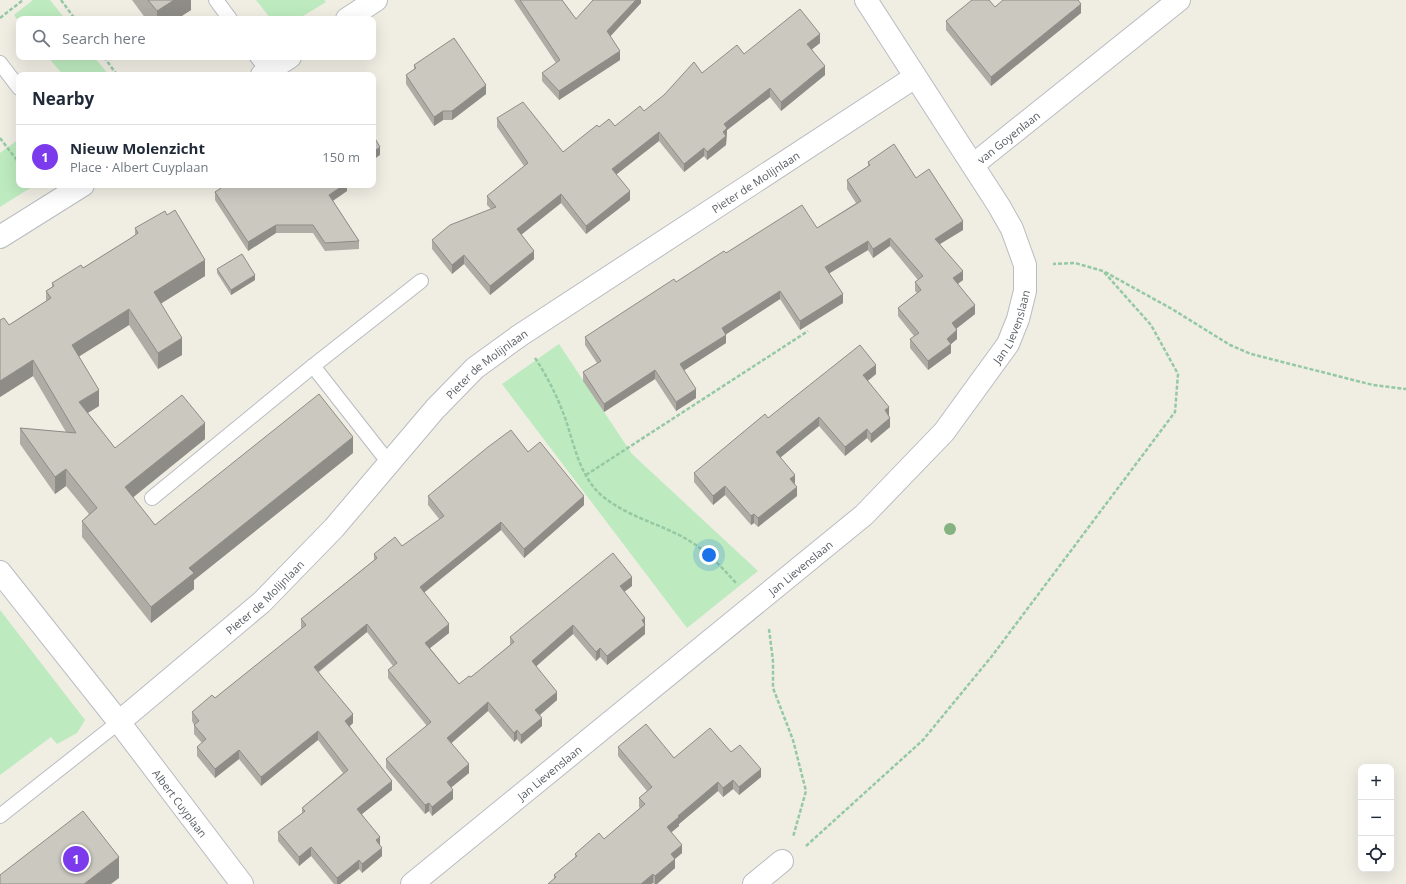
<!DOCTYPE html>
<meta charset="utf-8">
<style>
:root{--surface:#fff;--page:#f2f2f3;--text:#1f2937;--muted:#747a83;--line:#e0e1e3;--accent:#7c3aed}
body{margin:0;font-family:"Open Sans",sans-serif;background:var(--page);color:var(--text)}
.controls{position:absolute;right:12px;bottom:12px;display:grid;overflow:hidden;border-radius:8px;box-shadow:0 4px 16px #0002}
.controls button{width:36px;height:36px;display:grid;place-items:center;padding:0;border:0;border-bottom:1px solid var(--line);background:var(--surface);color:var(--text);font:20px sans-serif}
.you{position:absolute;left:709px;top:555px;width:14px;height:14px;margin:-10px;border:3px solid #fff;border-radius:50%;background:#1a73e8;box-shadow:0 0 0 6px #1a73e833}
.badge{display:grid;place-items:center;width:26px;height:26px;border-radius:50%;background:var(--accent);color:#fff;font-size:13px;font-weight:700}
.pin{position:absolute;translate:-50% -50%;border:2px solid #fff;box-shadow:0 1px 4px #0006}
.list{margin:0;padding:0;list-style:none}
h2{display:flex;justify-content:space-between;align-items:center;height:52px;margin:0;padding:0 16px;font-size:17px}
h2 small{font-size:13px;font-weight:400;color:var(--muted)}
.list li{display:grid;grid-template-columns:26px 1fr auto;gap:12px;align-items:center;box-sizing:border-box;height:64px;padding:0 16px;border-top:1px solid var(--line)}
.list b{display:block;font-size:15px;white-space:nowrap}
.list p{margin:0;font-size:13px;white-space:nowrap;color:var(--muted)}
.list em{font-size:13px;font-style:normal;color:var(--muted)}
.icon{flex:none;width:22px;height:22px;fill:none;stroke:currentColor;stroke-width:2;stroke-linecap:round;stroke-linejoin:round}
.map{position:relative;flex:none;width:1406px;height:884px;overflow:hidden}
.search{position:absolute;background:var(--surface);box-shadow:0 4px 16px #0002;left:16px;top:16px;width:360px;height:44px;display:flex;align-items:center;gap:10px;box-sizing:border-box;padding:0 14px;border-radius:8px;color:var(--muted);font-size:15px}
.panel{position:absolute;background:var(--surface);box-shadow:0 4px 16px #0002;left:16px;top:72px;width:360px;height:116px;border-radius:8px}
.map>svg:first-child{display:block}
.green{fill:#bdeabe}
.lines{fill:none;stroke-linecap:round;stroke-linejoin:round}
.lane-casing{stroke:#b8bcc1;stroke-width:16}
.street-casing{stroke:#b8bcc1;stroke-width:24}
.path{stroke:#94c9a4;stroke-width:2.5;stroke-dasharray:4 2;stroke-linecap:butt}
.lane{stroke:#fff;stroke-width:14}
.street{stroke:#fff;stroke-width:22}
.tree{fill:#84b381}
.wall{fill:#afaca5}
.shaded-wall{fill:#8e8c86}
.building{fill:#cbc8c0;stroke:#8e8c86}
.labels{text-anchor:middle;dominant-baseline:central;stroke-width:3.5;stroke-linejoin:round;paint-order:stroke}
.street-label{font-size:11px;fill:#5b6066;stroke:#fff}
</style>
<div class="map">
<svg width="1406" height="884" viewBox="0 0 1406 884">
<rect width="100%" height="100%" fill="#f0ede3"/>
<g class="green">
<path d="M33 0H50L65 19H19V21L14 15Z"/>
<path d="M256 0H324L326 2 298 19H271Z"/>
<path d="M48 57H94L109 75H63Z"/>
<path d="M19 139V185H35L0 207V153Z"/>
<path d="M559 344 632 454 758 571 687 628 502 384Z"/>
<path d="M0 610 85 720 77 733 57 744 51 737 0 775Z"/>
</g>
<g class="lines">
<defs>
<g id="lane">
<path d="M216 0 230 19"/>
<path d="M257 57 268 71"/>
<path d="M0 63 19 88"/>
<path d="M389 463 313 366 421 281"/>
<path d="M152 498 313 366"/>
<path d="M0 816 119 722"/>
</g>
<g id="street">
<path d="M347 19 376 0"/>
<path d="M262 75 290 57"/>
<path id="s1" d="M973 165 1179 0"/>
<path d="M0 237 83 185"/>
<path id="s2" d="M0 572 119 722 242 884"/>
<path id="s3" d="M119 722 262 602 334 528 435 409 475 368 519 336 915 77"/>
<path id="s4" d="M412 884 864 515 944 432 1008 344 1018 319 1025 291V265L1012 229 999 206 866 0"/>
<path d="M754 884 782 861"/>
</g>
</defs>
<use href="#lane" class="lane-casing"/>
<use href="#street" class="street-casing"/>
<g class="path">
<path d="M61 0 75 19"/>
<path d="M0 18 23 0"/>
<path d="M104 57 117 75"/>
<path d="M0 138 19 163"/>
<path d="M1105 272 1172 309 1230 345 1251 354 1373 385 1406 389"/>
<path d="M535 358C547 376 556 394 564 415 574 442 578 473 600 494 624 515 654 522 681 536 705 549 718 563 736 583"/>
<path d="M586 475 808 331"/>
<path d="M769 629 773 661V688L793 740 806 791 793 837"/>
<path d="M806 846 923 740 992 656 1175 412 1178 374 1151 325 1103 271 1075 263 1053 264"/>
</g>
<use href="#lane" class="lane"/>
<use href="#street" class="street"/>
</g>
<circle class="tree" cx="950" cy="529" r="6"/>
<g class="wall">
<path d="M132 0H191V10L177 19H146Z"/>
<path d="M514 0H562L576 19 641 0V3L610 36 620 60 559 100 542 81V73L556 63Z"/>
<path d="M995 7 1081 13 991 86 946 30V21Z"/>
<path d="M820 43 812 49 825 75 781 111 770 97 727 130 726 145 707 160 704 156 684 172 659 141 616 174 630 200 586 234 561 203 521 235 534 259 490 295 464 264 452 274 432 249V240L491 209 487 205V196L524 166 497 127V118L563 152 599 127 615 126 644 111 702 73 744 54Z"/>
<path d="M414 65 486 94 452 120H443L434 126 406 84V75L414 69Z"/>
<path d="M868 162 916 178 963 230 940 244 963 280 958 284 975 314 956 329 957 339 951 344V353L928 370 910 348V339L914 336 898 316V308L917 293 915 291V282L918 280 890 246 873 258 868 250 829 273 843 303 800 330 780 299 726 334V343L684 370 696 398 676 411 655 379 604 412 583 381V372L597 363 585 345V337L676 282 726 253 817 228 856 203 847 189V180L868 167Z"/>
<path d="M222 185H275L276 187 347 185V191L333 201 359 241V249L325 251 313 233H276L248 251 215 200V192L222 188Z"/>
<path d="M135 228 205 276 161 303 182 355 158 369 129 325 79 356 99 406 88 413 115 448 205 439 132 497 155 525 353 453 194 580V589L151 623 82 537V521L89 514 66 486 55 494 20 444V428L66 432 33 376 0 397V320L9 325 46 301V291L52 287V283L83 268 131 238 135 235Z"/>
<path d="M217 269 255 280 231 295 217 273Z"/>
<path d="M876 374 868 381 889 416 890 427 871 443 867 438 845 456 819 426 780 458 795 484 797 496 758 527 754 523 751 525 725 495 713 505 694 482V473L768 418Z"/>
<path d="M528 452 584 505 524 558 501 530 424 592 449 633 430 648 459 684 471 677 510 645V637L632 586 624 592 645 618V634L607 665 600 657 596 661 573 634 536 666 557 700 540 715 542 726 521 744 517 739 514 742 488 711 451 743 469 773 451 787 453 799 432 816 429 811 425 814 386 768V759L427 726 388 678V670L393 666 367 632 319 672 353 723 350 726 392 790 362 814 380 845 382 856 362 873 359 869 340 884H334L311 856 299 866 278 841V832L302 813V808L343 773 318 740 261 786 239 759 215 778 197 756V747L202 743 194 734V725L192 721V712L215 698 302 629 301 628V619L374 560V554L402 546 440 520 428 505V496Z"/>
<path d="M618 747 674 758 731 752 761 777 739 795 733 789 723 797 718 791 679 824V826L671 832 682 853 675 859V868L657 884H654L653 883 651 884H548L554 879V875L575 858V854L604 839 640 808 639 807V798L647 791 618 756Z"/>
</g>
<g class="shaded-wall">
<path d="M174 0H191V10L177 19H157V11Z"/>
<path d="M636 0H641V3L607 40V31Z"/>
<path d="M1081 4V13L991 86V77Z"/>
<path d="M820 34V43L807 53V44Z"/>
<path d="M620 51V60L559 100V91Z"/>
<path d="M825 66V75L781 111V102Z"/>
<path d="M486 85V94L452 120V111Z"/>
<path d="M770 88V97L727 130 726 145 707 160V152L724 124Z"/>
<path d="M443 111V120L434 126V117Z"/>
<path d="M659 132V141L612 178V169Z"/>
<path d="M380 147V155L373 160V152Z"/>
<path d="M704 148V156L684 172V164Z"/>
<path d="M344 185H347V191L329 203V195Z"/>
<path d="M630 191V200L586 234V226Z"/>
<path d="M561 194V203L517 238V229Z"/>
<path d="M963 221V230L935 247V239Z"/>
<path d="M276 225V233L248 251V242Z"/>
<path d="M890 238V246L873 258V249Z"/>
<path d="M868 241V250L825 276V267Z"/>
<path d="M534 251V259L490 295V286Z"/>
<path d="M464 255V264L452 274V265Z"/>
<path d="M205 260V276L154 308V292Z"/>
<path d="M963 271V280L953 287V278Z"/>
<path d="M255 275V280L231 295V290Z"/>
<path d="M780 291V299L722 337V328Z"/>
<path d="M843 294V303L800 330V321Z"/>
<path d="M975 305V314L952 332V323Z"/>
<path d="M129 309V325L72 361V345Z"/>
<path d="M957 330V339L951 344V353L928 370V361L947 339Z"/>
<path d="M726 335V343L680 373V364Z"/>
<path d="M182 338V355L158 369V353Z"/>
<path d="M33 360V376L0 397V381Z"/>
<path d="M876 365V374L863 384V375Z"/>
<path d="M655 370V379L604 412V404Z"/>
<path d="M696 389V398L676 411V402Z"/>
<path d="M99 390V406L79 418V402Z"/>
<path d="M889 407V416L885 410Z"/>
<path d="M819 417V426L776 461V452Z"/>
<path d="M890 418V427L871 443V434Z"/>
<path d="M205 423V439L125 504V487Z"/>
<path d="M867 429V438L845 456V447Z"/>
<path d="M353 437V453L194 580V589L151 623V607L189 568Z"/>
<path d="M66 469V486L55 494V477Z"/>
<path d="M795 475V484L790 479Z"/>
<path d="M725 486V495L713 505V496Z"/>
<path d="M797 487V496L758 527V518Z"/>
<path d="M584 496V505L524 558V549Z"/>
<path d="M754 514V523L751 525V516Z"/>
<path d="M501 522V530L420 596V587Z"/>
<path d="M632 577V586L620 595V586Z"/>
<path d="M645 618V634L607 665V656Z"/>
<path d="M367 624V632L314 675V667Z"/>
<path d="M449 624V633L425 652V643Z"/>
<path d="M573 625V634L532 670V661Z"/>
<path d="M600 648V657L596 661V652Z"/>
<path d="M557 692V700L535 719V710Z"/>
<path d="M488 702V711L447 747V738Z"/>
<path d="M353 714V723L345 730V721Z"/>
<path d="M542 718V726L521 744V735Z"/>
<path d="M517 730V739L514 742V733Z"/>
<path d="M318 731V740L261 786V777Z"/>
<path d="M239 750V759L215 778V769Z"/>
<path d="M469 764V773L447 791V782Z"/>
<path d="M761 769V777L739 795V787Z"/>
<path d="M733 780V789L723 797V788Z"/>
<path d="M392 781V790L357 818V809Z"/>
<path d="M718 782V791L679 824V826L667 836V827L678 816Z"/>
<path d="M453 790V799L432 816V807Z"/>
<path d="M429 803V811L425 814V805Z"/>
<path d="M380 837V845L376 840Z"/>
<path d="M682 845V853L671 862V854Z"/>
<path d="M311 847V856L299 866V857Z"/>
<path d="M382 848V856L362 873V864Z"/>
<path d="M119 857V878L111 884H84Z"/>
<path d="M675 859V868L657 884H655V876Z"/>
<path d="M359 860V869L340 884H337V878Z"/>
<path d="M653 874V883L651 884H641Z"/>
</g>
<g class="building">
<path d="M148 0H174L157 11Z"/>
<path d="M520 0H562L576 19 593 0H636L607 31 620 51 559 91 542 73 560 60Z"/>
<path d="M972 0H989L995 7 1003 0H1078L1081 4 991 77 946 21Z"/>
<path d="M800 9 820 34 807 44 825 66 781 102 770 88 724 124 727 128 723 132 726 136 707 152 704 148 684 164 659 132 612 169 630 191 586 226 561 194 517 229 534 251 490 286 464 255 452 265 432 240 450 225 496 207 487 196 528 163 497 118 523 102 563 152 597 125 599 127 609 119 615 126 640 106 644 111 664 95 694 62 702 73 737 45 744 54Z"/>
<path d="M454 38 486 85 452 111H443L434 117 406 75 416 68 414 65Z"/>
<path d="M373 135 380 147 373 152Z"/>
<path d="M894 144 916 178 929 169 963 221 935 239 963 271 953 278 975 305 952 323 957 330 947 339 951 344 928 361 910 339 919 333 898 308 921 290 915 282 923 276 890 238 873 249 868 241 825 267 843 294 800 321 780 291 722 328 726 335 680 364 696 389 676 402 655 370 604 404 583 372 601 361 585 337 674 279 676 282 724 251 726 253 802 205 817 228 861 201 847 180 870 165 868 162Z"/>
<path d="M223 185H275L276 187 278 185H344L329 195 359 241 325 243 313 225H276L248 242 215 192 224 186Z"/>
<path d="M175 210 205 260 154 292 182 338 158 353 129 309 72 345 99 390 79 402 115 448 182 395 205 423 125 487 155 525 319 394 353 437 189 568 194 573 151 607 82 521 97 508 66 469 55 477 20 428 76 433 33 360 0 381V320L4 318 9 325 51 298 46 291 54 286 52 283 81 265 83 268 131 238 138 233 135 228 165 211 167 215Z"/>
<path d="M242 254 255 275 231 290 217 269Z"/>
<path d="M860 345 876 365 863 375 889 407 885 410 890 418 871 434 867 429 845 447 819 417 776 452 795 475 790 479 797 487 758 518 754 514 751 516 725 486 713 496 694 473 765 414 768 418Z"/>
<path d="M511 430 528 452 540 442 584 496 524 549 501 522 420 587 449 624 425 643 459 684 469 676 471 677 514 642 510 637 613 553 632 577 620 586 645 618 642 620 645 625 607 656 600 648 596 652 573 625 532 661 557 692 535 710 542 718 521 735 517 730 514 733 488 702 447 738 469 764 447 782 453 790 432 807 429 803 425 805 386 759 431 722 388 670 397 663 367 624 314 667 353 714 345 721 392 781 357 809 380 837 376 840 382 848 362 864 359 860 337 878 311 847 299 857 278 832 305 811 302 808 348 770 318 731 261 777 239 750 215 769 197 747 206 739 194 725 199 721 192 712 212 695 215 698 306 625 301 619 377 558 374 554 395 537 402 546 444 516 428 496 488 447Z"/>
<path d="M646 724 674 758 710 728 731 752 740 745 761 769 739 787 733 780 723 788 718 782 678 816 679 817 667 827 682 845 671 854 675 859 655 876 653 874 641 884H548L556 877 554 875 577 856 575 854 599 833 604 839 645 804 639 798 652 787 618 747Z"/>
<path d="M83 811 119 857 84 884H0V875Z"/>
</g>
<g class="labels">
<g class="street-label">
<text stroke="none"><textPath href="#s1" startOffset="45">van Goyenlaan</textPath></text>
<text stroke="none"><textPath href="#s3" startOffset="840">Pieter de Molijnlaan</textPath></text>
<text stroke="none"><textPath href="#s4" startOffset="825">Jan Lievenslaan</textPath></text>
<text stroke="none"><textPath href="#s3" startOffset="515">Pieter de Molijnlaan</textPath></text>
<text stroke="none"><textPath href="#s4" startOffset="501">Jan Lievenslaan</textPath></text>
<text stroke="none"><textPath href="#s3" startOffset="192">Pieter de Molijnlaan</textPath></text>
<text stroke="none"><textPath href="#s4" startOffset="177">Jan Lievenslaan</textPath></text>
<text stroke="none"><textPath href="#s2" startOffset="293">Albert Cuyplaan</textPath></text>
</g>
</g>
</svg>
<div class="controls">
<button>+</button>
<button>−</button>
<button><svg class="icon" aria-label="locate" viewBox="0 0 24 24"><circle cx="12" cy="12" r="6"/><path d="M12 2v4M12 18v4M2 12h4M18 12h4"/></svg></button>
</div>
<div class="you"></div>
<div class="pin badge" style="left:76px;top:859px">1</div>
<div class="search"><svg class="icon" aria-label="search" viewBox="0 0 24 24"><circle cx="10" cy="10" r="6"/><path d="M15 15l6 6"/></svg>Search here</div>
<section class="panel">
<h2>Nearby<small></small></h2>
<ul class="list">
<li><span class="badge">1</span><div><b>Nieuw Molenzicht</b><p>Place · Albert Cuyplaan</p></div><em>150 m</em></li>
</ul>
</section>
</div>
